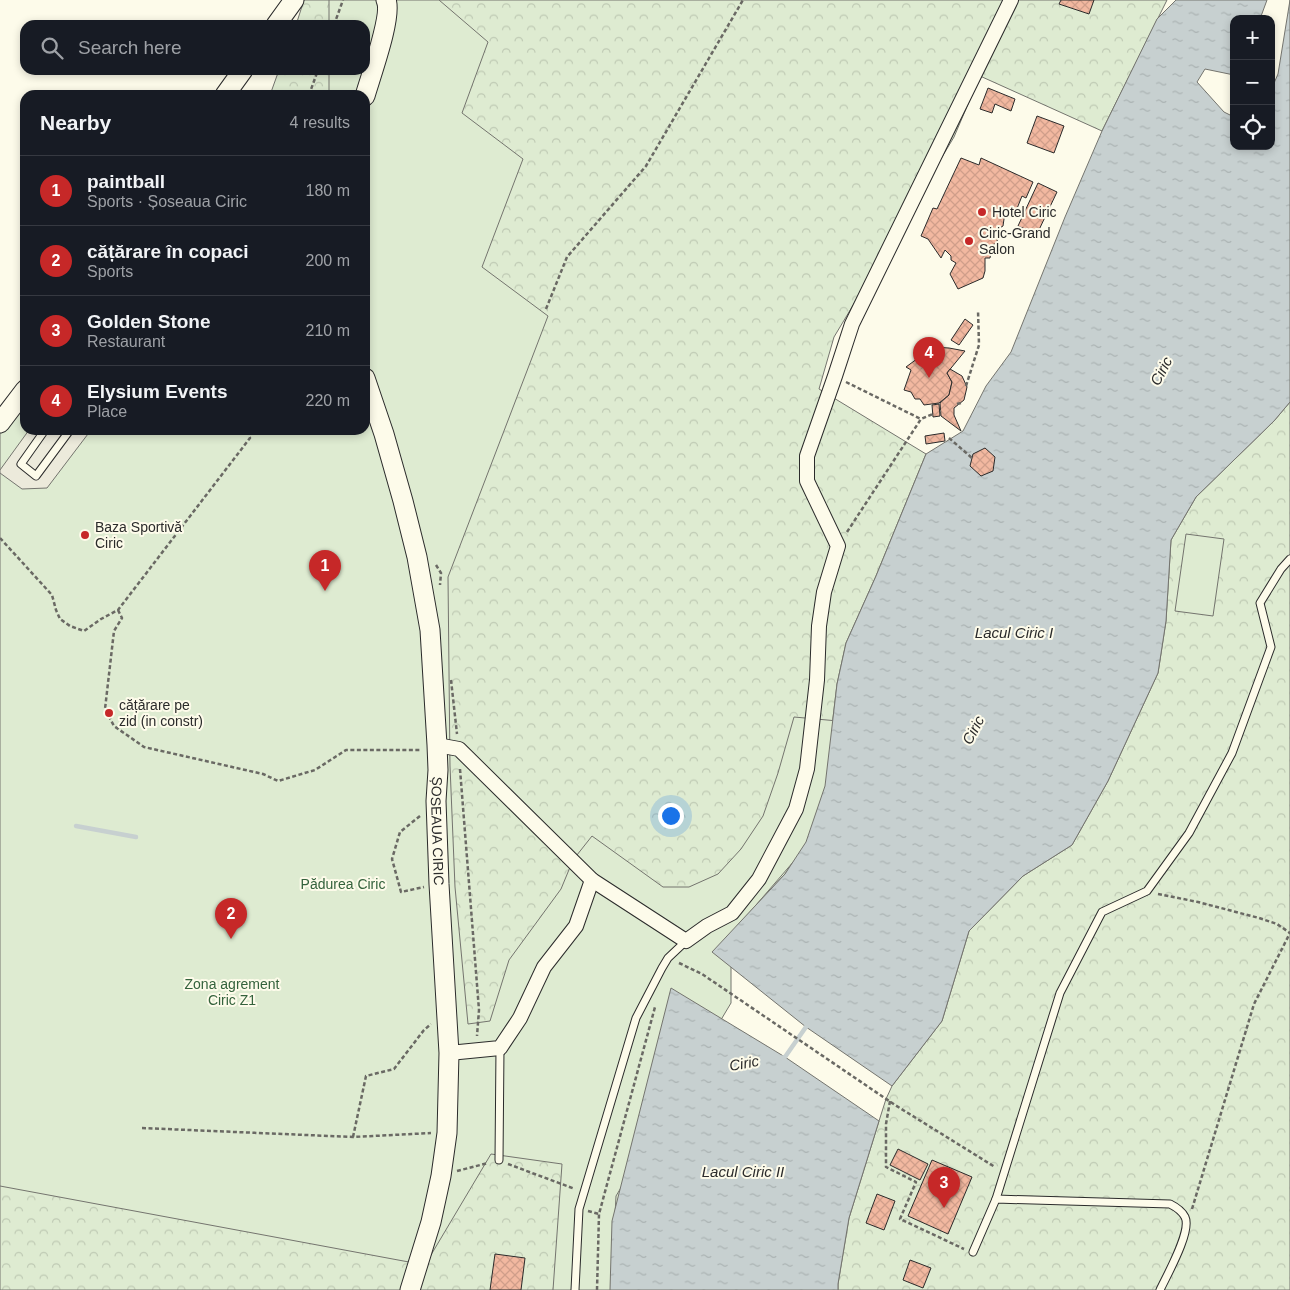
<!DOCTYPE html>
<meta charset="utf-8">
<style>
:root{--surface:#171b24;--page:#20242c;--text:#f1f3f6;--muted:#9ea1a6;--line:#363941;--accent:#c62828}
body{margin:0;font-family:Arial,sans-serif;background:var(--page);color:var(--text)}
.controls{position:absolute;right:15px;top:15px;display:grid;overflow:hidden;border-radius:10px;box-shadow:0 2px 8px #0003}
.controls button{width:45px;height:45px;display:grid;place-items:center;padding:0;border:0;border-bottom:1px solid var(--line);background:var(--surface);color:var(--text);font:25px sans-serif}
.you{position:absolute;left:670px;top:815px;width:18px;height:18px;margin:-12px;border:4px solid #fff;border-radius:50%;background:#1a73e8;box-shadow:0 0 0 8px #1a73e833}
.badge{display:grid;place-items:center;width:32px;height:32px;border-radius:50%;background:var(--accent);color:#fff;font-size:16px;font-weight:700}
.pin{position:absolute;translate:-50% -41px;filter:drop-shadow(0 1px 2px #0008)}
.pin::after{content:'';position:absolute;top:26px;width:18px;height:15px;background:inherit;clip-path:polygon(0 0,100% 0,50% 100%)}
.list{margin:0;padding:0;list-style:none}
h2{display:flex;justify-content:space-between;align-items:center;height:65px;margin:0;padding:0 20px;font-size:21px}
h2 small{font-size:16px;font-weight:400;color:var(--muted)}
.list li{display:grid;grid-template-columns:32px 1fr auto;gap:15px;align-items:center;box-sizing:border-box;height:70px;padding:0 20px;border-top:1px solid var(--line)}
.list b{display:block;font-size:19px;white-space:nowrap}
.list p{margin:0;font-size:16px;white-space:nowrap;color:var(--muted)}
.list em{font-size:16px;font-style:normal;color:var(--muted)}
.icon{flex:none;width:28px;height:28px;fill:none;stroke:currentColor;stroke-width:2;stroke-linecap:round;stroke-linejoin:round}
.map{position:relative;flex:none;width:1290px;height:1290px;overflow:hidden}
.search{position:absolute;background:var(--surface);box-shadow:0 2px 8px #0003;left:20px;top:20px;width:350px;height:55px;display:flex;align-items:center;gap:12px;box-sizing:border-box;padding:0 18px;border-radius:15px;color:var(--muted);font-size:19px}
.panel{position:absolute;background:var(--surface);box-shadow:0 2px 8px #0003;left:20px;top:90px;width:350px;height:345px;border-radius:15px}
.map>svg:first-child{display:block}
.forest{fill:url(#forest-crowns);stroke:#74746e}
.park{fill:#deebd1;stroke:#74746e}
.parking{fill:#eceadb;stroke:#74746e}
.water{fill:url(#water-ripples);stroke:#74746e}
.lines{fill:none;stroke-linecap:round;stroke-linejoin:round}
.stream{stroke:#c7d0d0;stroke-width:4.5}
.building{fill:url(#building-cross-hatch);stroke:#2b2b2b}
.lane-casing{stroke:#2b2b2b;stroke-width:9}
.street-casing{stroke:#2b2b2b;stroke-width:16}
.secondary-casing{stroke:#2b2b2b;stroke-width:21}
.path{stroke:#6a6964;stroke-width:2.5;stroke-dasharray:4 2.5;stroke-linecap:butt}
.lane{stroke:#fdfbea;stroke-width:7}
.street{stroke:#fdfbea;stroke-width:14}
.secondary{stroke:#fdfbea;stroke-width:19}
.poi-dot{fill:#c62828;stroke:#fdfbea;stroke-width:2}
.labels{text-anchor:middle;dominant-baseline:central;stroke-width:4;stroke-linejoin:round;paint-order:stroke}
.poi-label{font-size:14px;fill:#2b2b2b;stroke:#fdfbea;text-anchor:start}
.street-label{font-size:14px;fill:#2b2b2b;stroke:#fdfbea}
.park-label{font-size:14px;fill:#34623c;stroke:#fdfbea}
.water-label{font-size:15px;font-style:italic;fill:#2b2b2b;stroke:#fdfbea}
</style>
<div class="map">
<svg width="1290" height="1290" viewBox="0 0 1290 1290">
<defs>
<pattern id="forest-crowns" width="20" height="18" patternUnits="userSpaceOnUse" patternTransform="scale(1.25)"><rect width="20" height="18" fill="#deebd1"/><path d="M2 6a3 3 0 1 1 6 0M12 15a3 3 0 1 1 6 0" fill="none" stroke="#bfcab4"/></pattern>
<pattern id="water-ripples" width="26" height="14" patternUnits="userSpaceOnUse" patternTransform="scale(1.25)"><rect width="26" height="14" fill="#c7d0d0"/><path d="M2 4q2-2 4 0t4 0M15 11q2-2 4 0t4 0" fill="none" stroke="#abb3b3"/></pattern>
<pattern id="building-cross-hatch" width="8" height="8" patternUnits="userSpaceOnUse" patternTransform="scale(1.25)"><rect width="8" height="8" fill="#f2b8a0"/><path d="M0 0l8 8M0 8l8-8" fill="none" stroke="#d09e8a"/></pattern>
</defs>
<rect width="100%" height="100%" fill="#fdfbea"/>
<g class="forest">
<path d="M304 0H1167L1102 131 980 76 954 137 834 337 819 389 926 454 876 576 846 643 837 684 825 786 806 842 785 874 712 952 610 1290H0V756L365 430V95H270L279 70H365V25H296Z"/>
<path d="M1290 402V1290H838V1284L849 1218 879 1121 886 1099 892 1086 942 1021 969 931 1023 876 1072 845 1108 781 1158 673 1166 621 1171 540 1196 497 1274 421Z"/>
</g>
<g class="park">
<path d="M329 0H439L488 42 462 113 523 159 482 267 548 316 448 577 450 766 455 887 468 1024 490 1021 509 960 561 889 573 860 592 836 663 887H689L718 874 741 849 763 816 778 773 794 717 838 721 835 756 813 839 731 934V1003L616 1196 611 1290H553L562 1164 491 1154 425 1265 0 1186V416L25 381V430H365V95H329V70H365V25H329Z"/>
<path d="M1186 534 1224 539 1213 616 1175 611Z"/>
</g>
<path class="parking" d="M29 430H91L47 488 22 489 0 473V470Z"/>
<g class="water">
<path d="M1176 0H1267L1260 19H1234V75L1205 69 1197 82 1224 112 1234 117V146H1271V90L1278 74 1290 0V402L1274 421 1196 497 1171 540 1166 621 1158 673 1108 781 1072 845 1023 876 969 931 942 1021 892 1086 806 1027 712 952 785 874 806 842 825 786 837 684 846 643 876 576 926 454 963 431 986 386 1011 352 1065 217 1102 131 1157 19Z"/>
<path d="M671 988 785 1057 879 1121 849 1218 838 1284V1290H610L612 1221Z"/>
</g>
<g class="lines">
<g class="stream">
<path d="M76 826 136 837"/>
<path d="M781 1058 785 1057 808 1024"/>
</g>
</g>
<g class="building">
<path d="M1061 0H1094L1089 14 1059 4Z"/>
<path d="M988 88 1015 99 1011 111 995 104 992 113 980 109Z"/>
<path d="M1037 116 1064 126 1054 153 1027 143Z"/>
<path d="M961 158 979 165 981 158 1033 182 1026 198 1022 196 1016 211 1005 212 1003 226 998 229 997 243 992 245 990 258H985V271L983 278 958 289 950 274 956 263 951 260V256L945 250 941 258 928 239 921 236 933 208 937 209Z"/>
<path d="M1038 183 1057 192 1037 234 1018 226Z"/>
<path d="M965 319 973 325 959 345 951 340Z"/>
<path d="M933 347 949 348 965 351 947 373 952 382 949 395 939 403 924 405 920 399H915L911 392 904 390 911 370 906 367Z"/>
<path d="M950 369 962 376 967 387 964 400 954 408V415L961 431 941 416 940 403 949 395 952 382 947 373Z"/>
<path d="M939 404 940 416 933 417 932 405Z"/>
<path d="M944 433 945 441 926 444 925 436Z"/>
<path d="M985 448 995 457 993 471 981 476 970 466 973 454Z"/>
<path d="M898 1149 928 1164 920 1180 890 1165Z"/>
<path d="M932 1160 972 1177 948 1234 908 1216Z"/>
<path d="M877 1194 895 1201 884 1230 866 1223Z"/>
<path d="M495 1254 525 1258 521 1290H490Z"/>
<path d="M910 1260 931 1268 923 1288 903 1280Z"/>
</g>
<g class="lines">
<defs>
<g id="lane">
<path d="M45 430 21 464 36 476 70 430"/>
<path d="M499 1160 500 1048"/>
<path d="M996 1199 1060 993 1102 912 1147 891 1189 833 1232 753 1271 647 1260 603 1281 569 1290 559"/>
<path d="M973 1252 996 1199 1170 1204C1176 1207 1182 1211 1185 1217 1192 1231 1167 1275 1160 1290"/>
<path d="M575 1290 579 1209 636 1018 662 968 668 958 686 941"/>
</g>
<g id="street">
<path d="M437 745 459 749 592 880 686 941 707 926 732 913 759 879 796 809 807 769 817 680 819 626 824 592 838 546 807 481V456L835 376 852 324 1011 0"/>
<path d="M449 1053 500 1048 520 1018 544 967 576 926 592 880"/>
</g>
<g id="secondary">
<path d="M276 25 294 0"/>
<path d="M225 95 243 70"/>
<path d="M365 96C370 78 393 15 386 0"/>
<path id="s1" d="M365 378 384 434 403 501 417 557 430 630 437 745 438 770 436 801 439 884 449 1053 447 1133 441 1176 431 1222 410 1290"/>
<path d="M0 423 25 390"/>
</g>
</defs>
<use href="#lane" class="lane-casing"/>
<use href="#street" class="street-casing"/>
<use href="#secondary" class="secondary-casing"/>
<g class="path">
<path d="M334 25 343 0"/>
<path d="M309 95 318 70"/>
<path d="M546 309 567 257 646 166 743 0"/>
<path d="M846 382 921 419"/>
<path d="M966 386 979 345 978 310"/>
<path d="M957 404 961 403V401"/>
<path d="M940 411H941"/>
<path d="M949 438 972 458"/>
<path d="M847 532 921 419 933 414"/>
<path d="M0 538 52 595 56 610 60 619 70 626 84 631 101 619 118 610 250 438 247 430"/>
<path d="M436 565 441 573 440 585"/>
<path d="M118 610 122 618 114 631 105 709 114 726 144 747 263 774 278 781 315 770 346 750H421"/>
<path d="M451 680 457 734"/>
<path d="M460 769 479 1010 477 1036"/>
<path d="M420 816 400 832 392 859 401 892 424 887"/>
<path d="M1158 894 1198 902 1259 918 1277 924 1290 933"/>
<path d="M679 963 702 974 895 1105 995 1167"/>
<path d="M890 1101 886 1124V1167L916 1182 900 1219 964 1249"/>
<path d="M142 1128 353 1137 431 1133"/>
<path d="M353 1137 366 1076 394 1069 424 1030 431 1024"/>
<path d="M508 1164 575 1189"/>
<path d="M457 1171 488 1163"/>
<path d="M1192 1209 1254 1004 1290 933"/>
<path d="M588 1211 599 1214"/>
<path d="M597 1290 599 1214 655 1007"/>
</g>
<use href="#lane" class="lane"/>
<use href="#street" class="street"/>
<use href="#secondary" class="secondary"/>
</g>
<g class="poi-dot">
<circle cx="982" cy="212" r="5"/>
<circle cx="969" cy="241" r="5"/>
<circle cx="85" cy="535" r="5"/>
<circle cx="109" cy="713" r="5"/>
</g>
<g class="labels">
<g class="poi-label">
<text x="992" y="212">Hotel Ciric</text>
<text x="979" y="233">Ciric-Grand<tspan x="979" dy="16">Salon</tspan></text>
<text x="95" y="527">Baza Sportivă<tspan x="95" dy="16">Ciric</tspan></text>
<text x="119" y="705">cățărare pe<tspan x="119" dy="16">zid (in constr)</tspan></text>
</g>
<g class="street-label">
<text stroke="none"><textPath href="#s1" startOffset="462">ȘOSEAUA CIRIC</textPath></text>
</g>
<g class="park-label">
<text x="343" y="884">Pădurea Ciric</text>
<text x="232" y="984">Zona agrement<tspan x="232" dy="16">Ciric Z1</tspan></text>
</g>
<g class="water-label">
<text transform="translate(1161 371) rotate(-62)">Ciric</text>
<text x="1014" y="632">Lacul Ciric I</text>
<text transform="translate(973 730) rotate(-62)">Ciric</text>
<text transform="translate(744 1063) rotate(-10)">Ciric</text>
<text x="743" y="1171">Lacul Ciric II</text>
</g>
</g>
</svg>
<div class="controls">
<button>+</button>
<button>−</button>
<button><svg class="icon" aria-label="locate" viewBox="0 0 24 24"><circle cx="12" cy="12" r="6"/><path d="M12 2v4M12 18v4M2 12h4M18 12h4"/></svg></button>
</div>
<div class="you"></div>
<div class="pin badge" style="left:325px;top:591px">1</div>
<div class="pin badge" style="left:231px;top:939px">2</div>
<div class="pin badge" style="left:944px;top:1208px">3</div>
<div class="pin badge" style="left:929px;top:378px">4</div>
<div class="search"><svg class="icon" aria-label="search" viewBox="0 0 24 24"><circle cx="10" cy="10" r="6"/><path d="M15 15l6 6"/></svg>Search here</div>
<section class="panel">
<h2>Nearby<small>4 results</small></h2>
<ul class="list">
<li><span class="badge">1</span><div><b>paintball</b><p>Sports · Șoseaua Ciric</p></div><em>180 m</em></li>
<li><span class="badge">2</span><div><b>cățărare în copaci</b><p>Sports</p></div><em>200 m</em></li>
<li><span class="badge">3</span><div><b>Golden Stone</b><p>Restaurant</p></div><em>210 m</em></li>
<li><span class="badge">4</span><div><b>Elysium Events</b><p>Place</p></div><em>220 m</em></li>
</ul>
</section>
</div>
